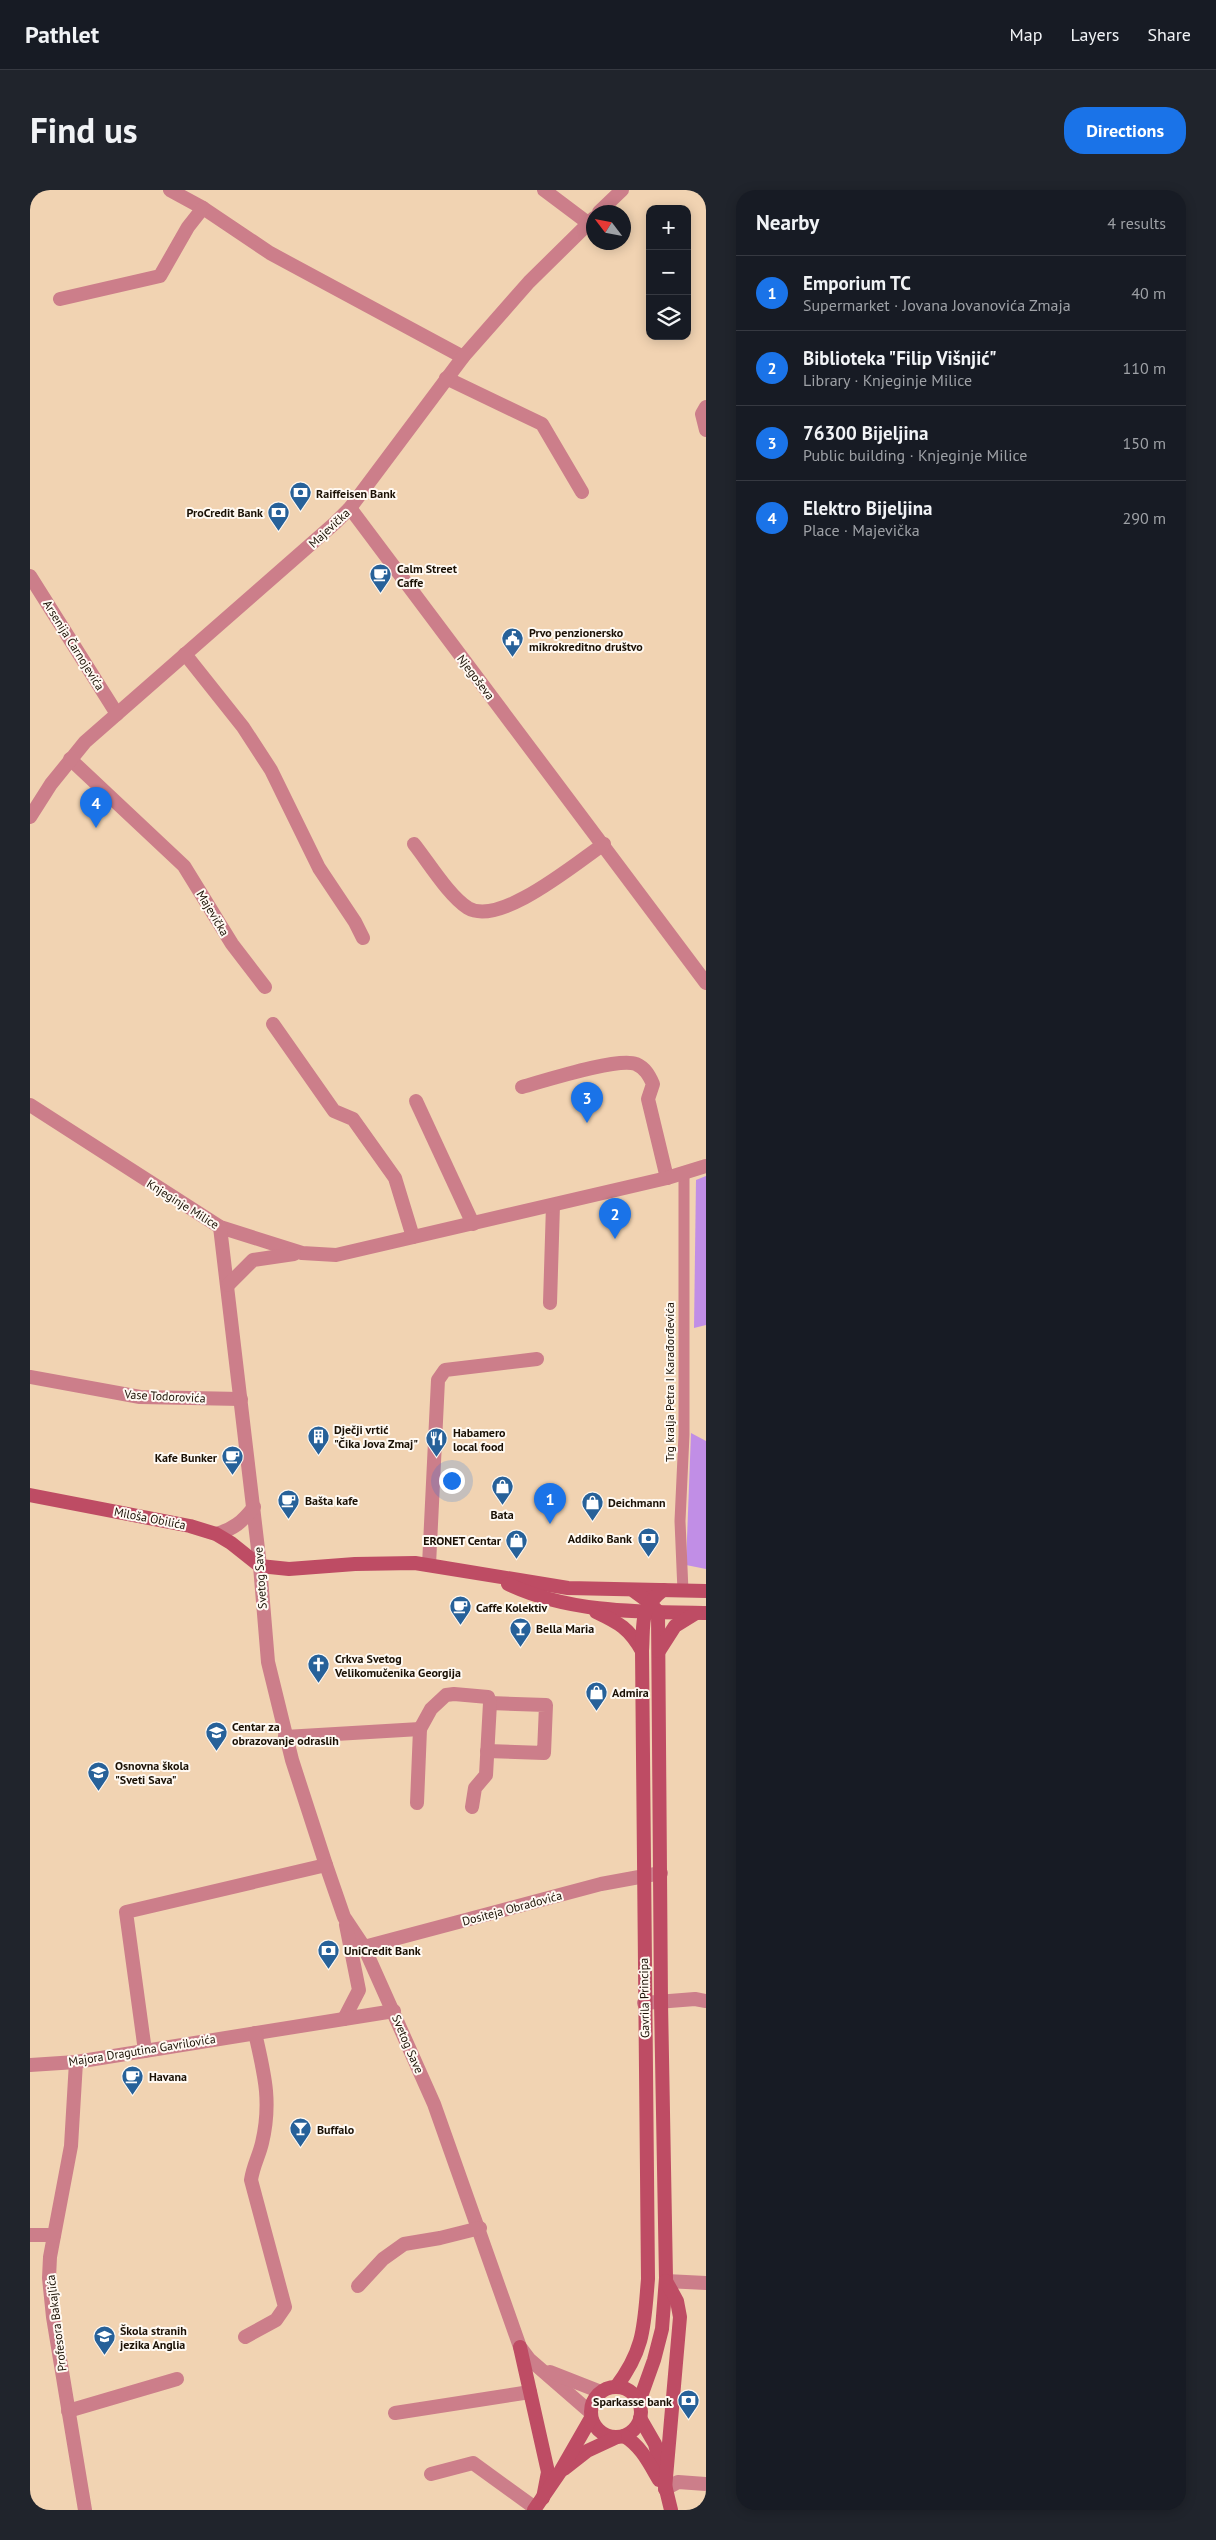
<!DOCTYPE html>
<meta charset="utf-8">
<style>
:root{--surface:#171b24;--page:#20242c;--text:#f1f3f6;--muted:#9ea1a6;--line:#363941;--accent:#1a73e8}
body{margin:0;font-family:"PT Sans",sans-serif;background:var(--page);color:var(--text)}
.controls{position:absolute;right:15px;top:15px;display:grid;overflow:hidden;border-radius:10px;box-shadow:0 2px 12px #0003}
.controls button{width:45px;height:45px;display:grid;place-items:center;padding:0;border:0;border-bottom:1px solid var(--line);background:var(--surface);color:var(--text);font:25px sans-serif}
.compass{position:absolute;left:556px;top:15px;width:45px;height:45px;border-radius:50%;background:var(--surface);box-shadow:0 2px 12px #0003;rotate:302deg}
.you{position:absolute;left:421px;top:1290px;width:18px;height:18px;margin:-12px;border:4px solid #fff;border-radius:50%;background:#1a73e8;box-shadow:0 0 0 8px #1a73e833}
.badge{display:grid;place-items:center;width:32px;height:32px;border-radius:50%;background:var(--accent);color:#fff;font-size:16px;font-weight:700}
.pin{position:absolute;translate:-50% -41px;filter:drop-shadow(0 1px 2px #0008)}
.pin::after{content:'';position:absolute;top:26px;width:18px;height:15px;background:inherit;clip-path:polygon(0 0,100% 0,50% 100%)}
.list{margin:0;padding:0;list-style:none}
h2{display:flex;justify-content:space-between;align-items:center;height:65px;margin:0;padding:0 20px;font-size:21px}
h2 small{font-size:16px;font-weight:400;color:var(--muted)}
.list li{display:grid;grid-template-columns:32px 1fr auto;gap:15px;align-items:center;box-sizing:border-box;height:75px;padding:0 20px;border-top:1px solid var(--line)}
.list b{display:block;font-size:19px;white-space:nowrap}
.list p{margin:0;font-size:16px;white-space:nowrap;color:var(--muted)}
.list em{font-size:16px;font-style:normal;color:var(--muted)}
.icon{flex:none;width:28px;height:28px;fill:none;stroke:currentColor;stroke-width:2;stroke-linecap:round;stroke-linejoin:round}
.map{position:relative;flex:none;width:676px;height:2320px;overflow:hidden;border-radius:20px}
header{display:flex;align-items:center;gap:30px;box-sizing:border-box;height:70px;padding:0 25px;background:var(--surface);border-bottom:1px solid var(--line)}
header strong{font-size:24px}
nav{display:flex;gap:28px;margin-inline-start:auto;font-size:18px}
.intro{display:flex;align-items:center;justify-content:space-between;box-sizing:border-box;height:120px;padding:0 30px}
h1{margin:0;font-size:35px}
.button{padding:12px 22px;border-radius:20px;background:var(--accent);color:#fff;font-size:18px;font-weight:700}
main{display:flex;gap:30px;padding:0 30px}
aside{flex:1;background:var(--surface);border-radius:20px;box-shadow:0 2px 12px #0003}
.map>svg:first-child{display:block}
.green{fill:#c18ee6}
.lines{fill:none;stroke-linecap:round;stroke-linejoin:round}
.pedestrian{stroke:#cc7e8a;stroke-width:11}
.minor{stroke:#cc7e8a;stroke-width:14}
.tertiary{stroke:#cc7e8a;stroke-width:14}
.secondary{stroke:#be4c64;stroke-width:14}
.labels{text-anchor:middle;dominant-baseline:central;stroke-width:4;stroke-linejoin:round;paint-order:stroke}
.poi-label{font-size:12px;font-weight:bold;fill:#1b1105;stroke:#fff9f2;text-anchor:start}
.street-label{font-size:12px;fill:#1b1105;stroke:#fff9f2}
</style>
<header>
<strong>Pathlet</strong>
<nav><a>Map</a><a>Layers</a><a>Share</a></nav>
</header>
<div class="intro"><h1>Find us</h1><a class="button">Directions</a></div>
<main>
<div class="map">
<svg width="676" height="2320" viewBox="0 0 676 2320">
<rect width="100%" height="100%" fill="#f1d3b2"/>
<g class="green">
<path d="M676 986V1135L664 1138 666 990Z"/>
<path d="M661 1243 676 1251V1379L656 1375Z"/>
</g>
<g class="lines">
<path class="pedestrian" d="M653 1401 650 1331 654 1245V983"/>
<g class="minor">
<path d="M140 0 173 18 240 63 433 167"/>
<path d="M514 0 558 33"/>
<path d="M30 109 130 86 158 37 173 18"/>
<path d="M416 188 512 234 552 302"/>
<path d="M676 217 672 224 676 240"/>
<path d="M320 318 676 793"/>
<path d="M0 386 87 524"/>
<path d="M155 464 213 537 241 580 289 678 325 732 333 748"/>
<path d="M40 569 154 676 202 754 235 797"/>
<path d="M384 654C399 673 419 706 438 718 470 737 546 673 574 654"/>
<path d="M243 834 304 921 323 929 365 988 383 1047"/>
<path d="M492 897C514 891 587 867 606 874 615 878 619 885 623 894L618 909 637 988"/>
<path d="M386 911 443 1034"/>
<path d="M520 1113 523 1015"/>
<path d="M0 1187 110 1207 211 1209"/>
<path d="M399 1375 408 1190 415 1180 507 1169"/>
<path d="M230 1376 238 1472 262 1570 296 1675 314 1727 334 1757 404 1914 490 2157 499 2169 560 2222"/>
<path d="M255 1547 390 1539"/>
<path d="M457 1561 514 1563 516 1515 460 1513"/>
<path d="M387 1613 390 1539 401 1519 416 1505 424 1504 458 1507 460 1513 456 1585 445 1598 442 1617"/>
<path d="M334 1757 571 1694 631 1683"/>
<path d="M614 1813 665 1809 676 1811"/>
<path d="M314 1829 329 1800 316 1735"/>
<path d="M115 1861 96 1722 296 1675"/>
<path d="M46 1872 41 1956 20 2067 19 2088 23 2127 55 2320"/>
<path d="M0 1875 46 1872 364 1821"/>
<path d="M0 2045H24"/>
<path d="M636 2091 676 2093"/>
<path d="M328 2096 353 2069 374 2054 410 2048 450 2038"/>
<path d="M215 2147 246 2130 255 2117 221 1990C223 1976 229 1966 232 1953 242 1911 234 1883 225 1843"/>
<path d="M520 2182 571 2202"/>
<path d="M38 2221 147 2189"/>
<path d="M365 2223 500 2202"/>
<path d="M401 2284 443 2273 505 2318"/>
<path d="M635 2299 648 2292 676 2294"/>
</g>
<g class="tertiary">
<path d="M569 22 592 0"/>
<path d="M0 627 21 594 55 552 305 333 320 318 433 167 499 92 564 28"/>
<path d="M0 915 190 1037 272 1063 306 1065 637 988 676 976"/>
<path d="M190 1037 230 1376"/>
<path d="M198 1095 223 1070 264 1064"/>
<path d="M186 1344C204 1339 212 1332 224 1317"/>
</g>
<g class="secondary">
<path d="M0 1305 160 1336 186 1344 201 1353 230 1376 259 1379 325 1374 385 1373 538 1398 676 1401"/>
<path d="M478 1394C539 1423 610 1422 676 1423"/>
<path d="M604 1401 619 1412 628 1422 631 1812 636 2088 632 2139 624 2170 609 2212"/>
<path d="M566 1422C589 1433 599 1438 612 1461"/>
<path d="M629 1461 645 1436 666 1423"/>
<path d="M490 2157 518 2282 513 2308"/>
<circle cx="586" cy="2222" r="25"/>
<path d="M586 2197C615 2159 614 2135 618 2089L612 1461C614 1432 609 1419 633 1400"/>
<path d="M610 2228 625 2254 641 2320"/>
<path d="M594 2246C611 2256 619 2273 629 2290"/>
<path d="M534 2279 557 2261 585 2248"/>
<path d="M635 2299 650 2127 647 2111 636 2091"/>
<path d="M504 2320 530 2282 561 2228"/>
</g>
</g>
<defs>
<symbol id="bank-pin" viewBox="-11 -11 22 30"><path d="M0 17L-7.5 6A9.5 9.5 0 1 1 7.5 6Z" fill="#276199" stroke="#fff9f2"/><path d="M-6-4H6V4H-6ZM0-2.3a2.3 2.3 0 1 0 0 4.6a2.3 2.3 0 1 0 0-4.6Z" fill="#fff"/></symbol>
<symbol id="cafe-pin" viewBox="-11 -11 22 30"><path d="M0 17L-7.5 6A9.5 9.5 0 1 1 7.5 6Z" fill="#276199" stroke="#fff9f2"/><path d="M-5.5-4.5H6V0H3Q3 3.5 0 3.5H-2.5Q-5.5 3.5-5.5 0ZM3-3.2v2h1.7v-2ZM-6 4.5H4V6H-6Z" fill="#fff"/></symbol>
<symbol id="civic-pin" viewBox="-11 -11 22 30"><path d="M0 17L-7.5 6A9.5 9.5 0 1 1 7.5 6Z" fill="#276199" stroke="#fff9f2"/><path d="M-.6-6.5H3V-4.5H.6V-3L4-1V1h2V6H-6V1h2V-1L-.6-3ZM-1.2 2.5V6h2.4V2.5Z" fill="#fff"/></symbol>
<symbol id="building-pin" viewBox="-11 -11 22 30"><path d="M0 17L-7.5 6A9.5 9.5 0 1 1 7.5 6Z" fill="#276199" stroke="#fff9f2"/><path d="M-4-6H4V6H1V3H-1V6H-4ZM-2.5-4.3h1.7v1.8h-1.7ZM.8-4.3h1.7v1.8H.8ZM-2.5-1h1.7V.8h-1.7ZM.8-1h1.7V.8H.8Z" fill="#fff"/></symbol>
<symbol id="restaurant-pin" viewBox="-11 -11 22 30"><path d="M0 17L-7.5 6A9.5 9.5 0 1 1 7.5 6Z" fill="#276199" stroke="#fff9f2"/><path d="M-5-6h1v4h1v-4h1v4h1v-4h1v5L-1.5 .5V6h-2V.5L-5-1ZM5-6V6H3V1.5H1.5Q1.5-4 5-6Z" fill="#fff"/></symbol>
<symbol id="shop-pin" viewBox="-11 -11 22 30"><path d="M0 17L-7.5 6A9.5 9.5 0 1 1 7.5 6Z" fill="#276199" stroke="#fff9f2"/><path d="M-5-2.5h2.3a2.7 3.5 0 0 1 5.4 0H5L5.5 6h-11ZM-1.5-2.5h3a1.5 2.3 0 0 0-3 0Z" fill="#fff"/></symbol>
<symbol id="bar-pin" viewBox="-11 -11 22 30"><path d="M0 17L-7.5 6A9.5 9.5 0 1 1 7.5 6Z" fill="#276199" stroke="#fff9f2"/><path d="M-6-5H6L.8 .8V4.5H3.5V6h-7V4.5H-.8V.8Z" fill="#fff"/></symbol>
<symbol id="church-pin" viewBox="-11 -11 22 30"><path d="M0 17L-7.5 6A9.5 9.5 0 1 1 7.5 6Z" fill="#276199" stroke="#fff9f2"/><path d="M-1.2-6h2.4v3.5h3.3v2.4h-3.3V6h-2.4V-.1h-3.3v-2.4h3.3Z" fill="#fff"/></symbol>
<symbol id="school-pin" viewBox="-11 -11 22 30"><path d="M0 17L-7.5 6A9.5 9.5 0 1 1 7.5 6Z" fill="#276199" stroke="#fff9f2"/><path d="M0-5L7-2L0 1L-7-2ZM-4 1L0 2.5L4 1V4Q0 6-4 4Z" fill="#fff"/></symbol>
</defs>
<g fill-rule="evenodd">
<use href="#bank-pin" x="258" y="290" width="25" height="34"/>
<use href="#bank-pin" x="236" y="310" width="25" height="34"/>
<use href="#cafe-pin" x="338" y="372" width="25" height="34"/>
<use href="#civic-pin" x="470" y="436" width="25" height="34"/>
<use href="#building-pin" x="276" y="1234" width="25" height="34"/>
<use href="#restaurant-pin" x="394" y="1236" width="25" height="34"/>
<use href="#cafe-pin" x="190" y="1254" width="25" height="34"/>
<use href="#shop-pin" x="460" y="1284" width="25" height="34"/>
<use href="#cafe-pin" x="246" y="1298" width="25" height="34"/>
<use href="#shop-pin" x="550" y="1300" width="25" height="34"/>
<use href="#bank-pin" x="606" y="1336" width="25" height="34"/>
<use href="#shop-pin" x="474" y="1338" width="25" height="34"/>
<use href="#cafe-pin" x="418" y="1404" width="25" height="34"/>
<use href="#bar-pin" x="478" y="1426" width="25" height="34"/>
<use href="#church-pin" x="276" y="1462" width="25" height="34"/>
<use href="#shop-pin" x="554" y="1490" width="25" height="34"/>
<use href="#school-pin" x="174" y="1530" width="25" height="34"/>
<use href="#school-pin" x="56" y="1570" width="25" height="34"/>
<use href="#bank-pin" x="286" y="1748" width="25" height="34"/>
<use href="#cafe-pin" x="90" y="1874" width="25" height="34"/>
<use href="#bar-pin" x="258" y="1926" width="25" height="34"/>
<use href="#school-pin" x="62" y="2134" width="25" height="34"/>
<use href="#bank-pin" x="646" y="2198" width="25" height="34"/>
</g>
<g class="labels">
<g class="poi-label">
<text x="286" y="303">Raiffeisen Bank</text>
<text x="233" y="322" text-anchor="end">ProCredit Bank</text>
<text x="367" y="378">Calm Street<tspan x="367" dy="14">Caffe</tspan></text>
<text x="499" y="442">Prvo penzionersko<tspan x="499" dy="14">mikrokreditno društvo</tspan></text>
<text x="304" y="1239">Dječji vrtić<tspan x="304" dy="14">"Čika Jova Zmaj"</tspan></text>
<text x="423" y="1242">Habamero<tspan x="423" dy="14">local food</tspan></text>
<text x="187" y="1267" text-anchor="end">Kafe Bunker</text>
<text x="275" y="1310">Bašta kafe</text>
<text x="578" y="1312">Deichmann</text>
<text x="472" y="1324" text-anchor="middle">Bata</text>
<text x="602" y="1348" text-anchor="end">Addiko Bank</text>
<text x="471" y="1350" text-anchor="end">ERONET Centar</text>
<text x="446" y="1417">Caffe Kolektiv</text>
<text x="506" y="1438">Bella Maria</text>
<text x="305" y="1468">Crkva Svetog<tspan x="305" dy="14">Velikomučenika Georgija</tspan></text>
<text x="582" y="1502">Admira</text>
<text x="202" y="1536">Centar za<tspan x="202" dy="14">obrazovanje odraslih</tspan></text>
<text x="85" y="1575">Osnovna škola<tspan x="85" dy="14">"Sveti Sava"</tspan></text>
<text x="314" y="1760">UniCredit Bank</text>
<text x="119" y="1886">Havana</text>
<text x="287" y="1939">Buffalo</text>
<text x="90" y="2140">Škola stranih<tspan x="90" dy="14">jezika Anglia</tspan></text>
<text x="642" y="2211" text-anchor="end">Sparkasse bank</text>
</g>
<g class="street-label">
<text transform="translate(299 338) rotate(-43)">Majevička</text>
<text transform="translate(44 455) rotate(58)">Arsenija Čarnojevića</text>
<text transform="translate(446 487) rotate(53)">Njegoševa</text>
<text transform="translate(183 723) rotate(59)">Majevička</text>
<text transform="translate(153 1014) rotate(32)">Knjeginje Milice</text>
<text transform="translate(639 1192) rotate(-90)">Trg kralja Petra I Karađorđevića</text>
<text transform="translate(135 1206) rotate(3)">Vase Todorovića</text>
<text transform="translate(120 1328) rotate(11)">Miloša Obilića</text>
<text transform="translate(230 1388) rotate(-94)">Svetog Save</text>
<text transform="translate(482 1718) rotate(-15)">Dositeja Obradovića</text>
<text transform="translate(614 1808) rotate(-91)">Gavrila Principa</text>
<text transform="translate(378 1854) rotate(67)">Svetog Save</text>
<text transform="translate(112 1860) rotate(-9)">Majora Dragutina Gavrilovića</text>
<text transform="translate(26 2133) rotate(-97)">Profesora Bakajlića</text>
</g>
</g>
</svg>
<div class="controls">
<button>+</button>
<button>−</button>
<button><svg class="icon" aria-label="layers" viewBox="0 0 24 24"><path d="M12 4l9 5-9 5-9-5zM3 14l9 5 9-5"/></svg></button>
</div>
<svg class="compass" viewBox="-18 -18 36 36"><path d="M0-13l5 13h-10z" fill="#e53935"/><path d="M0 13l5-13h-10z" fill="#9ea1a6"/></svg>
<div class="you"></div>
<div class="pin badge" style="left:520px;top:1334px">1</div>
<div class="pin badge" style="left:585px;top:1049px">2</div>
<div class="pin badge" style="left:557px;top:933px">3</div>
<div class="pin badge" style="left:66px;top:638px">4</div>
</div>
<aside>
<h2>Nearby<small>4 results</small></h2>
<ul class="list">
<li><span class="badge">1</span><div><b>Emporium TC</b><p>Supermarket · Jovana Jovanovića Zmaja</p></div><em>40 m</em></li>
<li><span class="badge">2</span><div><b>Biblioteka &quot;Filip Višnjić&quot;</b><p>Library · Knjeginje Milice</p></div><em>110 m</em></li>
<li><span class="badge">3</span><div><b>76300 Bijeljina</b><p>Public building · Knjeginje Milice</p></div><em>150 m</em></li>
<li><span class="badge">4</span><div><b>Elektro Bijeljina</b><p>Place · Majevička</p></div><em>290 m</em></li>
</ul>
</aside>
</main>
